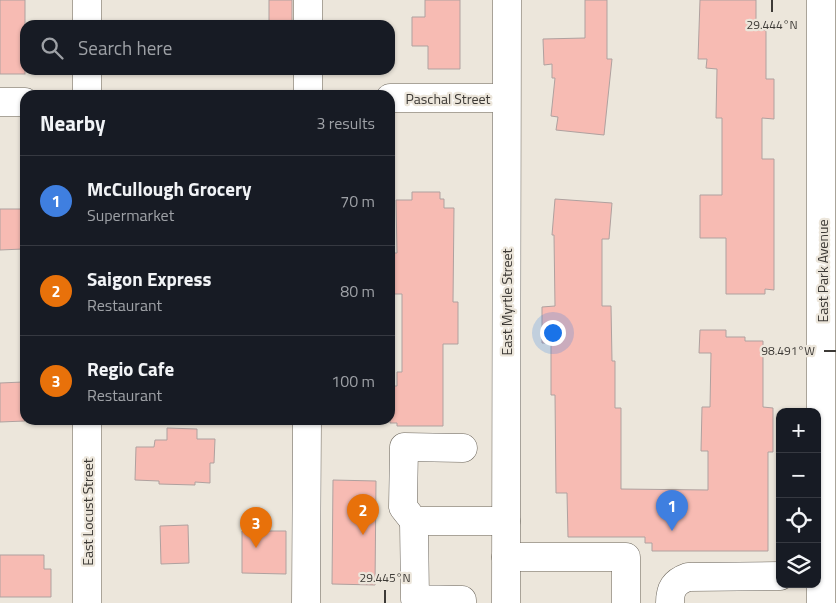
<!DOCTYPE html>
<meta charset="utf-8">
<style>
:root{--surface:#171b24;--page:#20242c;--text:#f1f3f6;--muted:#9ea1a6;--line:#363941;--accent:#98b3c0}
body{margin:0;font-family:"Titillium Web",sans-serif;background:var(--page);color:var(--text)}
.controls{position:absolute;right:15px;bottom:15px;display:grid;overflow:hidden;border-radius:10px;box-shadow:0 1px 4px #0004}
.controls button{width:45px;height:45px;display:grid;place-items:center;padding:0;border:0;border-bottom:1px solid var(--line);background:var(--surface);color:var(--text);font:25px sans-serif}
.you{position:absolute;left:552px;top:332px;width:18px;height:18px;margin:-12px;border:4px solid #fff;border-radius:50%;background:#1a73e8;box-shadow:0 0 0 8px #1a73e833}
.badge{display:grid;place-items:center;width:32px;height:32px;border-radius:50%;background:var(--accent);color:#fff;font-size:16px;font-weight:700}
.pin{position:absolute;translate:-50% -41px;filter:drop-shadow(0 1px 2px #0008)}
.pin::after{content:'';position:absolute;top:26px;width:18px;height:15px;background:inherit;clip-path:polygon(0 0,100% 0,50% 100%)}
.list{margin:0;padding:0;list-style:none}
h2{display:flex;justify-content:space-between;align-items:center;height:65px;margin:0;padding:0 20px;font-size:21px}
h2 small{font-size:16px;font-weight:400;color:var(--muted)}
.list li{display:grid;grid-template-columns:32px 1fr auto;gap:15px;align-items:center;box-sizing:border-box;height:90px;padding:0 20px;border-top:1px solid var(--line)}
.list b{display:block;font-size:19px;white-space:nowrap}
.list p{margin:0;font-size:16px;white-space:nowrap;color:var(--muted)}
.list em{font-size:16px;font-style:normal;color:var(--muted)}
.icon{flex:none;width:28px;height:28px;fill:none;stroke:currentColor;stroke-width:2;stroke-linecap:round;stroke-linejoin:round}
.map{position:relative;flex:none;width:836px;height:603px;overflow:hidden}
.search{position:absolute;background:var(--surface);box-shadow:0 1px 4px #0004;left:20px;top:20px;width:375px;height:55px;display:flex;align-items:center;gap:12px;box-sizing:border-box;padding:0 18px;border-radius:15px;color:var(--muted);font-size:19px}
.panel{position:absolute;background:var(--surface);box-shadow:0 1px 4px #0004;left:20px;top:90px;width:375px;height:335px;border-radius:15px}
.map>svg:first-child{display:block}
.building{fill:#f7bbb3;stroke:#afa19f}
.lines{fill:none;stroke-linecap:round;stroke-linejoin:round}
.minor-casing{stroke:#696359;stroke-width:29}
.minor{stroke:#fff;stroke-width:28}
.ticks{fill:none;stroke:#3d3a36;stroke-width:2}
.labels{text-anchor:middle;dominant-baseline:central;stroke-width:4.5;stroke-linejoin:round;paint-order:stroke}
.street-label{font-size:14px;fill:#3d3a36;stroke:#ece6db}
.ticks-label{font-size:12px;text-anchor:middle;fill:#3d3a36;stroke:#ece6db;stroke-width:4.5;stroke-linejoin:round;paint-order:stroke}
</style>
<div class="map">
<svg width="836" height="603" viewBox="0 0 836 603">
<rect width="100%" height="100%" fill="#ece6db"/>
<g class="building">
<rect x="0" y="0" width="25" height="74"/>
<path d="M269 0H292V22L269 23Z"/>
<path d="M425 0H460V69H428V46H412V17H425Z"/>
<path d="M585 0H607V59H612L604 135 556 130 558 117 551 116 555 78H552V64L544 65 543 39 585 38Z"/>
<path d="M700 0H756V30H766V79H774V119L762 118V159H774V290L765 289V294H726V238H700V195H722V118H716L717 69 706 68 707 59H698Z"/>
<path d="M412 192H440V199H444V208H454L453 302H458V344H443V426H397V423H390V386H397V372H402V294H394V253H397L396 200H412Z"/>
<path d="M555 199 612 203 609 239H602V306H611L612 361H615V408H621V489L708 490V451H701L702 407H710L711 353H699L700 330H726V337H745V341H763V407L773 408V452H768V551H652V543H645V537H568L567 493H556L555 395H551V343H542V307L555 306 554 235H552Z"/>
<path d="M0 209H23V249L0 250Z"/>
<path d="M23 382 25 421 0 422V383Z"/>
<path d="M167 428 197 429V439H215L214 463H210V483L195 482V485L159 484V481L135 480 136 447H154L155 440H167Z"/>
<path d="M333 480 376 481 375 585 332 584Z"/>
<path d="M188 525 189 563 161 564 160 526Z"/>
<path d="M242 531H286V574L242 573Z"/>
<path d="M0 555H44V569H51V597H0Z"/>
</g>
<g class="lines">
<defs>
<g id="minor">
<path d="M87 0V25"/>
<path d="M821 0V603"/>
<path d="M308 25V0"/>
<path d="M87 70V95"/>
<path d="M308 95V70"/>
<path d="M390 98H506"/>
<path d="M0 102H25"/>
<path d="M463 448 404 447 403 507 414 521H506"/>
<path d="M414 521 415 599 462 600V603"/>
<path d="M506 557H626V603"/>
<path d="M87 603V420"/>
<path d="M306 603 307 420"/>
<path d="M506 603 507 0"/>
<path d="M670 603C670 589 674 582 688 577L780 576"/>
</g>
</defs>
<use href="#minor" class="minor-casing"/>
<use href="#minor" class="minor"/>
</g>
<path class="ticks" d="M772 0V12M824 351H836M385 590V603"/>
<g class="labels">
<g class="street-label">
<text x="448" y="98">Paschal Street</text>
<text transform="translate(822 271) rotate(-90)">East Park Avenue</text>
<text transform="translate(506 302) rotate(-90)">East Myrtle Street</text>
<text transform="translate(87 512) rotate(-90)">East Locust Street</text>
</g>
</g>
<g class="ticks-label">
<text x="772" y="29">29.444°N</text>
<text x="788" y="355">98.491°W</text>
<text x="385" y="582">29.445°N</text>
</g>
</svg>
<div class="controls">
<button>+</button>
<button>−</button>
<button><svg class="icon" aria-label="locate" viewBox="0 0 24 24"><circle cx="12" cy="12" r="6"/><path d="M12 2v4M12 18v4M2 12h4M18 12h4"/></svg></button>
<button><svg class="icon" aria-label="layers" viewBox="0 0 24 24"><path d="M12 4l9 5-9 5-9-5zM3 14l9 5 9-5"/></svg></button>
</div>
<div class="you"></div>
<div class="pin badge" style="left:672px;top:531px;background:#3f7fe0">1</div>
<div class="pin badge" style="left:363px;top:535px;background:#e8710a">2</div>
<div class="pin badge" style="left:256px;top:548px;background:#e8710a">3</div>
<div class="search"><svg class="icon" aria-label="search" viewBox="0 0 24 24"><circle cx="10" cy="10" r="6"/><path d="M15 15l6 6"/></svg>Search here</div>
<section class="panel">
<h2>Nearby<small>3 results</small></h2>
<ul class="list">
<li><span class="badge" style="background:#3f7fe0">1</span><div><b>McCullough Grocery</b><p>Supermarket</p></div><em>70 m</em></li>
<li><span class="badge" style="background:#e8710a">2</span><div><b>Saigon Express</b><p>Restaurant</p></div><em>80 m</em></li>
<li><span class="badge" style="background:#e8710a">3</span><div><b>Regio Cafe</b><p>Restaurant</p></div><em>100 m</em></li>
</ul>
</section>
</div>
